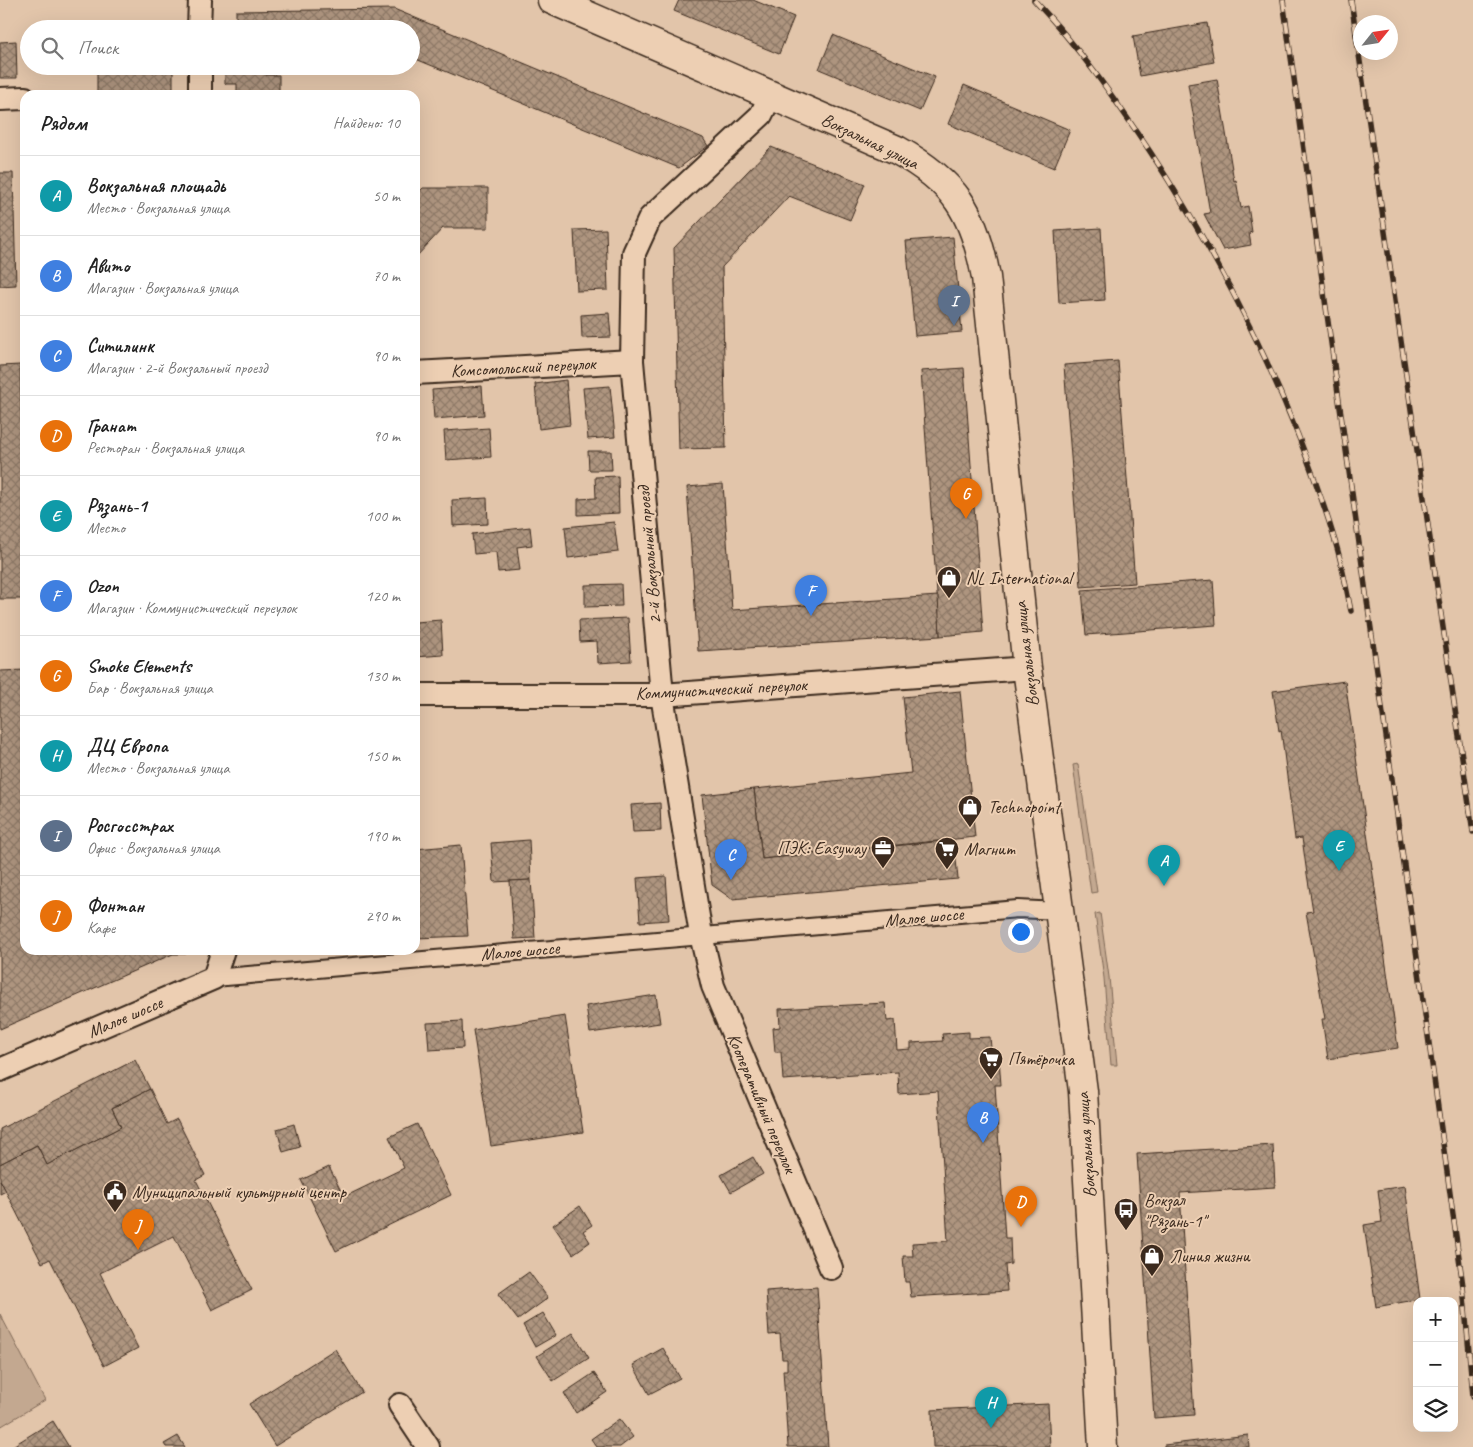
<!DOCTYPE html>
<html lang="ru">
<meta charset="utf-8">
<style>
:root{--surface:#fff;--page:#f6f6f6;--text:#222;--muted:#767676;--line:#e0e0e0;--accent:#3b2a1e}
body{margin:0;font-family:Caveat,sans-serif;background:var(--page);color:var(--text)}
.controls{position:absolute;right:15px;bottom:15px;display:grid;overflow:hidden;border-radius:10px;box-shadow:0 5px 20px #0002}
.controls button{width:45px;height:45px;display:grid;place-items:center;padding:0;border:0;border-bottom:1px solid var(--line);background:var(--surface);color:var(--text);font:25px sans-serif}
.compass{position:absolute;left:1353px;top:15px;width:45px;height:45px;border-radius:50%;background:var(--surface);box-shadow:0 5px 20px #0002;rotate:60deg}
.you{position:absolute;left:1020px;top:931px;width:18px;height:18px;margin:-12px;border:4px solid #fff;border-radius:50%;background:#1a73e8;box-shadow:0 0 0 8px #1a73e833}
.badge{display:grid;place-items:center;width:32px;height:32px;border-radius:50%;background:var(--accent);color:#fff;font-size:16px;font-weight:700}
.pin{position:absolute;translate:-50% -41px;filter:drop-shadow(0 1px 2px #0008)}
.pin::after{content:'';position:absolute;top:26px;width:18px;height:15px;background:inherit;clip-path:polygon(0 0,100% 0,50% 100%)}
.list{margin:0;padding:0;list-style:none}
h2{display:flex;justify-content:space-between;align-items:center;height:65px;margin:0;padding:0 20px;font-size:21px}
h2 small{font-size:16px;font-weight:400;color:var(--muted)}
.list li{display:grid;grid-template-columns:32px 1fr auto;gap:15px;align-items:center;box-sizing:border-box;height:80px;padding:0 20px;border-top:1px solid var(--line)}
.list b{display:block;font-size:19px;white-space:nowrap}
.list p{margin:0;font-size:16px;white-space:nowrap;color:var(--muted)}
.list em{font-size:16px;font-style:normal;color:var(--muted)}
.icon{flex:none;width:28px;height:28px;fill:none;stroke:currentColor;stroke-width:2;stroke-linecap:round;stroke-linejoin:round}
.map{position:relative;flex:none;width:1473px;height:1447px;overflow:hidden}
.search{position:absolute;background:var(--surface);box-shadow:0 5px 20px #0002;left:20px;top:20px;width:400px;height:55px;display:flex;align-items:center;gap:12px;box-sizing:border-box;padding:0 18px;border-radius:28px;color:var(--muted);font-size:19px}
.panel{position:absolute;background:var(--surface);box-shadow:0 5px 20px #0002;left:20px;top:90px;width:400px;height:865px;border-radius:15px}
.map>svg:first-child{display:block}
.green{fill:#c3a890;stroke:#7f6957}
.building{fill:url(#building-cross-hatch);stroke:#3b2a1e}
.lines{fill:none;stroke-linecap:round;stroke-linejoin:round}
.pedestrian-casing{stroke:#3b2a1e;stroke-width:20}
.minor-casing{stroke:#3b2a1e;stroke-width:26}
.secondary-casing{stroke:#3b2a1e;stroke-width:31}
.pedestrian{stroke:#edcfb3;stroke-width:16}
.minor{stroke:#edcfb3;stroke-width:22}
.secondary{stroke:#edcfb3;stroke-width:28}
.rail-casing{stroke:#3b2a1e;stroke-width:5.5}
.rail{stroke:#edcfb3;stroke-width:4;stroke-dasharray:11;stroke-linecap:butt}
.labels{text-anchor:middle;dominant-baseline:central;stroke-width:4;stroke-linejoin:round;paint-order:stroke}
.street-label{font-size:18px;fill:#3b2a1e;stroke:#edcfb3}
.poi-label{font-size:18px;fill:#3b2a1e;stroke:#edcfb3;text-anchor:start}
</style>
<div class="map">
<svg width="1473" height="1447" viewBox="0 0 1473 1447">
<defs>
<pattern id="building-cross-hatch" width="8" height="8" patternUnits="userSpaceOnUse" patternTransform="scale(1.25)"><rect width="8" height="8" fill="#ae957f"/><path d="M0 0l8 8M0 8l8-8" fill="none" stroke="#8f7a67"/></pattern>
</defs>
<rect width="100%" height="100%" fill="#e2c5aa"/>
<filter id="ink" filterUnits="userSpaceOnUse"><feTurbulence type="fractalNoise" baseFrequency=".02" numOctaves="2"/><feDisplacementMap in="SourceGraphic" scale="10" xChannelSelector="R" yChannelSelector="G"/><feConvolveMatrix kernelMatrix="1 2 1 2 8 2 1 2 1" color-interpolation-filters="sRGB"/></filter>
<g filter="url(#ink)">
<g class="green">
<path d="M1078 764 1097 892 1091 893 1073 765Z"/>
<path d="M1100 913 1109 977 1117 1065H1111L1104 978 1095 914Z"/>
<path d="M0 1314 45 1400 0 1427Z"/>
</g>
<g class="building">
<path d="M679 0H753L794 17 779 54 674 11Z"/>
<path d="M394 9 703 138 708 146 679 168 411 57V29H236V11Z"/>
<path d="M1207 23 1214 62 1140 76 1133 36Z"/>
<path d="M833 35 935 77 920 111 819 69Z"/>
<path d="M16 41 17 78H0V42Z"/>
<rect x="97" y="66" width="76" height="29"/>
<path d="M225 66H266V75H279V95H237V84H225Z"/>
<path d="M1217 79 1234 181 1236 180 1241 208 1248 206 1252 232 1249 233 1251 245 1223 250 1204 214 1210 213 1188 84Z"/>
<path d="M964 85 1070 130 1054 168 948 124Z"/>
<path d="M771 147 865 184 850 220 789 196 722 267 726 448 679 449 674 248Z"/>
<path d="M0 173H13L16 285 0 286Z"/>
<path d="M423 188H488V228H443L416 257 415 295V196Z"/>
<path d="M1101 228 1105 300 1059 303 1055 231Z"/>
<path d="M606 229 608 290 577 291 574 230Z"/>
<path d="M953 237 962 332 915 336 906 241Z"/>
<path d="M609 313 611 337 582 338 581 315Z"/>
<path d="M1118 361 1135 583 1081 587 1064 365Z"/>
<path d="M20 365 25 599H0V366Z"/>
<path d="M964 368 983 632 940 636 921 371Z"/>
<path d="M566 380 570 425 539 429 535 384Z"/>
<path d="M482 386 484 415 434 419 432 390Z"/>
<path d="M610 386 615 437 588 439 583 388Z"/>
<path d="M489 428 491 457 446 460 444 431Z"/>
<path d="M588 451H611L612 470H589Z"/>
<path d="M618 476 619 513 578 515V499L596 498 595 477Z"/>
<path d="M723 484 732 610 938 596 940 636 698 651 687 487Z"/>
<path d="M487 498 488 524 453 526 452 500Z"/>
<path d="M614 522 618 552 568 558 565 527Z"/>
<path d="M530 527 532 545 517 547 520 570 498 572 496 552 474 554 472 534Z"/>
<path d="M1213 580 1216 625 1086 635 1082 590Z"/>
<path d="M621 584 622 606 585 607V585Z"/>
<path d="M628 618 631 661 598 663 597 641 580 642 579 620Z"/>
<path d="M441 620 443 655 415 657V622Z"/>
<path d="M25 670V950H186V954H173L0 1029V671Z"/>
<path d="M1345 681 1398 1048 1328 1059 1322 1019H1325L1306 912 1313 911 1307 874 1302 838 1295 839 1281 730 1279 731 1273 691Z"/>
<path d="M960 691 975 837 762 859 754 789 911 773 903 697Z"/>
<path d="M754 789 762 859 954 840 958 879 732 899 712 885 702 795Z"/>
<path d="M660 803 661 831 633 832 631 805Z"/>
<path d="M529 840 531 880 494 882 491 843Z"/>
<path d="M461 845 468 936 416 938 415 849Z"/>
<path d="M666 876 669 920 640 922 637 878Z"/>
<path d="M531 880 535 938 514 939 510 881Z"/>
<path d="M656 995 660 1023 590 1033 586 1006Z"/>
<path d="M885 1003 887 1021 895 1020 897 1050 911 1049V1043L943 1041 942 1034 969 1032V1038L990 1037 992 1059 999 1058 1001 1085H995L1005 1238H1010L1011 1264 1005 1265 1007 1291 911 1297 909 1282H905L903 1256H913L912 1243 948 1241 938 1091 899 1094 898 1072 783 1080 781 1052H775L773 1028 780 1027 779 1009Z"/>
<path d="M565 1016 583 1132 491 1146 473 1030Z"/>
<path d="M462 1021 463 1048 429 1050 427 1023Z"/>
<path d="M135 1060 150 1089 112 1108 121 1127 47 1165 37 1145 0 1164V1129Z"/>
<path d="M150 1089 167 1124 177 1119 205 1175 196 1180 252 1290 212 1310 174 1236 100 1273 138 1348 104 1366 50 1259 42 1263 0 1180V1164L37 1145 47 1165 121 1127 112 1108Z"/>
<path d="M294 1124 300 1147 283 1152 277 1129Z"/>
<path d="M417 1124 451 1195 336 1251 301 1180 329 1167 344 1197 404 1168 389 1137Z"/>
<path d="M1273 1145 1275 1187 1180 1193 1194 1415 1154 1418 1137 1154Z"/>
<path d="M753 1157 763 1174 731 1192 721 1175Z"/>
<path d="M0 1180 6 1191 0 1194Z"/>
<path d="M1405 1186 1420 1299 1376 1307 1364 1225 1382 1222 1378 1190Z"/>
<path d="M580 1206 592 1225 583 1231 590 1242 573 1254 553 1225Z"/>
<path d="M529 1272 548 1298 518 1320 498 1294Z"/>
<path d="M817 1287 828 1447H788L783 1370H787V1359H782L780 1334 769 1335 766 1291Z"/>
<path d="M543 1313 556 1335 535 1347 523 1325Z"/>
<path d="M573 1333 589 1358 553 1381 537 1356Z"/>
<path d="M663 1348 680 1378 649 1394 633 1365Z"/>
<path d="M335 1349 362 1392 275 1446 249 1404Z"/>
<path d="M594 1373 607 1392 576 1413 564 1393Z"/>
<path d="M1048 1404 1050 1447H933L932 1410Z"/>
<path d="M619 1419 633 1437 620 1447H597L591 1439Z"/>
<path d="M53 1421 69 1447H11Z"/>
<path d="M1248 1435 1249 1447H1164V1445Z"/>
<path d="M178 1436 185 1447H166L164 1444Z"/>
</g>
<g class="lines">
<defs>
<path id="pedestrian" d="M214 978 1018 909 1059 911"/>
<g id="minor">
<path d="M199 29 200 0"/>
<path d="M200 66V95"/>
<path d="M771 95 761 115 650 218 634 253 632 361 662 695 701 935 713 986 831 1268"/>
<path d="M0 99 25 98"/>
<path d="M415 373 632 361"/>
<path d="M415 695H662L1027 668"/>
<path d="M0 1070 214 978 223 950"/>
<path d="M400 1405 428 1447"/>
</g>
<path id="secondary" d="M552 0 897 150C955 182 974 212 986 277L1027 668 1083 1091 1103 1447"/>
</defs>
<use href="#pedestrian" class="pedestrian-casing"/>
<use href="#minor" class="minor-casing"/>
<use href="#secondary" class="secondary-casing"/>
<use href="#pedestrian" class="pedestrian"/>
<use href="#minor" class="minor"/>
<use href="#secondary" class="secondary"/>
<defs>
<g id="rail">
<path d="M1034 0C1079 47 1115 99 1151 153 1228 271 1294 405 1335 541 1342 563 1346 587 1351 611"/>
<path d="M1283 0 1463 1286 1473 1396"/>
<path d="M1351 0 1473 832"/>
</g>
</defs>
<use href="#rail" class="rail-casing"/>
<use href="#rail" class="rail"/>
</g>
</g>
<defs>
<symbol id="shop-pin" viewBox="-11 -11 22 30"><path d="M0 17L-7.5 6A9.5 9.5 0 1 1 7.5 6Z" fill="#3b2a1e" stroke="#edcfb3"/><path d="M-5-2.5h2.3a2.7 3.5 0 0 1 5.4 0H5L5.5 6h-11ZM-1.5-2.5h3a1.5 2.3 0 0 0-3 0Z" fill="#fff"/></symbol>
<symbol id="office-pin" viewBox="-11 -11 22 30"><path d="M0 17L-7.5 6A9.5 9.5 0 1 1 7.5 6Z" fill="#3b2a1e" stroke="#edcfb3"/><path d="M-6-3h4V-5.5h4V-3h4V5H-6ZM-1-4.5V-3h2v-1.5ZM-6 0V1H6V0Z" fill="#fff"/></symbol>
<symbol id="supermarket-pin" viewBox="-11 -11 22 30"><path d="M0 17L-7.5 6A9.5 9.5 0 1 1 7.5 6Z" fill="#3b2a1e" stroke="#edcfb3"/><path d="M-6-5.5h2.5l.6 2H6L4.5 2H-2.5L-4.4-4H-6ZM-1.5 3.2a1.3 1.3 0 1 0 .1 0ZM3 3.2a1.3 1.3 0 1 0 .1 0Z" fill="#fff"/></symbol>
<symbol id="civic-pin" viewBox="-11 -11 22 30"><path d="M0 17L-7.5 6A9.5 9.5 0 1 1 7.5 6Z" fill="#3b2a1e" stroke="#edcfb3"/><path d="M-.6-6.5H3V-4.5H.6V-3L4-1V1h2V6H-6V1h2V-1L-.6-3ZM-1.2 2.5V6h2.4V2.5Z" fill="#fff"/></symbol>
<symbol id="bus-pin" viewBox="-11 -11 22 30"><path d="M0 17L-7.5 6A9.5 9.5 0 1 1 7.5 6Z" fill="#3b2a1e" stroke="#edcfb3"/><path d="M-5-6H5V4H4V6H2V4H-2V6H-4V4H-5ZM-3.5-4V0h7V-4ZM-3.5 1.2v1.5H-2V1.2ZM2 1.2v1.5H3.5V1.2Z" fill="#fff"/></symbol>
</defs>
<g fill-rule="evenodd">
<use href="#shop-pin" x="935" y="564" width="28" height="38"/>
<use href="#shop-pin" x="956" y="793" width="28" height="38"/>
<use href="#office-pin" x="869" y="834" width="28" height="38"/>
<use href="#supermarket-pin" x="933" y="835" width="28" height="38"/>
<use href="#supermarket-pin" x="977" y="1045" width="28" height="38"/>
<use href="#civic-pin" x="101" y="1178" width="28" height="38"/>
<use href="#bus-pin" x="1112" y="1196" width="28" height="38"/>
<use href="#shop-pin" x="1138" y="1242" width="28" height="38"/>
</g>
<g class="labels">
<g class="street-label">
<text transform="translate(870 141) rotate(26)">Вокзальная улица</text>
<text transform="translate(523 367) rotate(-3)">Комсомольский переулок</text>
<text transform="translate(649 555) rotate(-95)">2-й Вокзальный проезд</text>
<text transform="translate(1026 654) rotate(-97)">Вокзальная улица</text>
<text transform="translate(721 689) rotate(-3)">Коммунистический переулок</text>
<text transform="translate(924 917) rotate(-5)">Малое шоссе</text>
<text transform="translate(520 951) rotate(-5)">Малое шоссе</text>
<text transform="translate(125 1017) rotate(-23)">Малое шоссе</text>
<text transform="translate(762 1103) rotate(67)">Кооперативный переулок</text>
<text transform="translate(1086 1145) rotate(-94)">Вокзальная улица</text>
</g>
<g class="poi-label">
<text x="966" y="578">NL International</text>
<text x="988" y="807">Technopoint</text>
<text x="866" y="848" text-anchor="end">ПЭК: Easyway</text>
<text x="964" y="849">Магнит</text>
<text x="1008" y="1059">Пятёрочка</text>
<text x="132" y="1192">Муниципальный культурный центр</text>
<text x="1144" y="1200">Вокзал<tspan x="1144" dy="21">"Рязань-1"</tspan></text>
<text x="1170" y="1256">Линия жизни</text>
</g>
</g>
</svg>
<div class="controls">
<button>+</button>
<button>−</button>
<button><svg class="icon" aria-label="layers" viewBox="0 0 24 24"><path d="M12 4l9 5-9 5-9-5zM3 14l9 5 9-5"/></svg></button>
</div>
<svg class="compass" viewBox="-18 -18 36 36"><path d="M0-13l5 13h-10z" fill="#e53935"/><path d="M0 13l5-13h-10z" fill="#767676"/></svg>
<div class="you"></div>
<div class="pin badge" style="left:1164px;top:886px;background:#0f9aa8">A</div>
<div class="pin badge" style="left:983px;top:1143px;background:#3f7fe0">B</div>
<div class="pin badge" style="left:731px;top:880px;background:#3f7fe0">C</div>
<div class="pin badge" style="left:1021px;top:1227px;background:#e8710a">D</div>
<div class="pin badge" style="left:1339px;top:871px;background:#0f9aa8">E</div>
<div class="pin badge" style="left:811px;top:616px;background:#3f7fe0">F</div>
<div class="pin badge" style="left:966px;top:519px;background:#e8710a">G</div>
<div class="pin badge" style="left:991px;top:1428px;background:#0f9aa8">H</div>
<div class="pin badge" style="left:954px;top:326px;background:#5c6f8a">I</div>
<div class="pin badge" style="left:138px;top:1250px;background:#e8710a">J</div>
<div class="search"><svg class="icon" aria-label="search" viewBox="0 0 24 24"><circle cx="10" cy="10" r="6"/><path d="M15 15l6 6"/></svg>Поиск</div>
<section class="panel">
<h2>Рядом<small>Найдено: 10</small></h2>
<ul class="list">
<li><span class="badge" style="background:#0f9aa8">A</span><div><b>Вокзальная площадь</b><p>Место · Вокзальная улица</p></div><em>50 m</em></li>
<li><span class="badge" style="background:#3f7fe0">B</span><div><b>Авито</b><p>Магазин · Вокзальная улица</p></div><em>70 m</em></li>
<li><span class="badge" style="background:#3f7fe0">C</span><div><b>Ситилинк</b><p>Магазин · 2-й Вокзальный проезд</p></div><em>90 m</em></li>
<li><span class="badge" style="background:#e8710a">D</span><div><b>Гранат</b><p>Ресторан · Вокзальная улица</p></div><em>90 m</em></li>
<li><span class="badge" style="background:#0f9aa8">E</span><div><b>Рязань-1</b><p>Место</p></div><em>100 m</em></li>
<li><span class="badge" style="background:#3f7fe0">F</span><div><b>Ozon</b><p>Магазин · Коммунистический переулок</p></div><em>120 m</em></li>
<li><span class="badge" style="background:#e8710a">G</span><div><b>Smoke Elements</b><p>Бар · Вокзальная улица</p></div><em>130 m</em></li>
<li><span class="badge" style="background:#0f9aa8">H</span><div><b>ДЦ Европа</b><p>Место · Вокзальная улица</p></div><em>150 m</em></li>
<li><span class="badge" style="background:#5c6f8a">I</span><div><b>Росгосстрах</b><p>Офис · Вокзальная улица</p></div><em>190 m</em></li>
<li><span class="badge" style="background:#e8710a">J</span><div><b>Фонтан</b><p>Кафе</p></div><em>290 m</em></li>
</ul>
</section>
</div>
